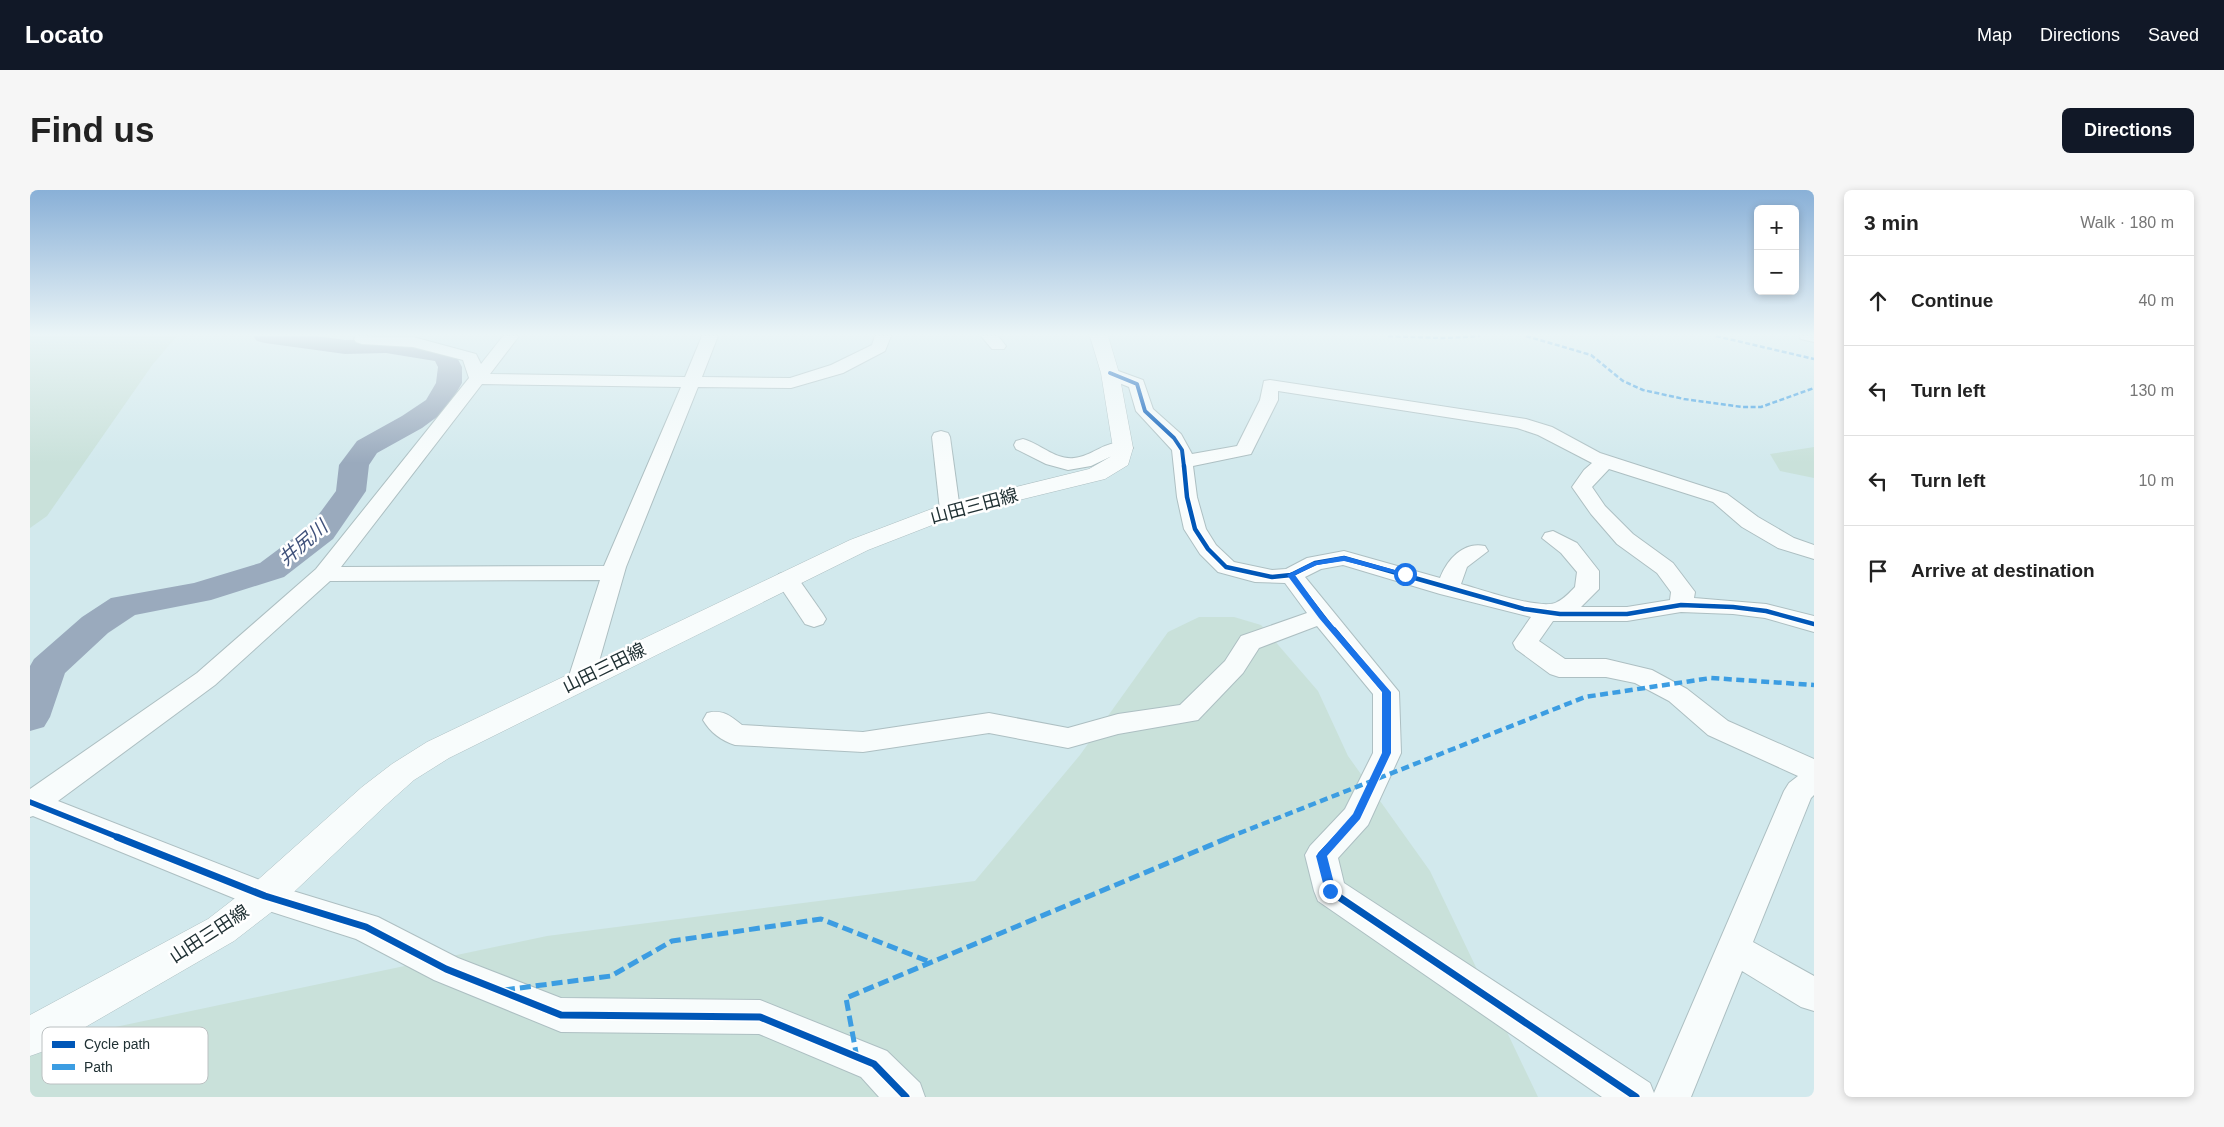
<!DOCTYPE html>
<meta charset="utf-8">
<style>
:root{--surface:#fff;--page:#f6f6f6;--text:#222;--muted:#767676;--line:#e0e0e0;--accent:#111827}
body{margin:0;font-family:Helvetica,"Noto Sans JP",sans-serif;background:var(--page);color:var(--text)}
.controls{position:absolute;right:15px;top:15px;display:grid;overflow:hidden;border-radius:8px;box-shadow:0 2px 8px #0003}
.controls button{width:45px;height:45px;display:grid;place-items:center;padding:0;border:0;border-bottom:1px solid var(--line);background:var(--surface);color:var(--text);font:25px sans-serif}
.stop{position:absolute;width:15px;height:15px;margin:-11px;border:4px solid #1a73e8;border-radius:50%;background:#fff}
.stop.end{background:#1a73e8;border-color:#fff;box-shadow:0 1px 5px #0008}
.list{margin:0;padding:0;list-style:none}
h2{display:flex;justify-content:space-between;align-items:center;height:65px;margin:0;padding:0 20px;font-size:21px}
h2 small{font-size:16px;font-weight:400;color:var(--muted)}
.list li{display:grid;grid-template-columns:32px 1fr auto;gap:15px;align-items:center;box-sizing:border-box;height:90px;padding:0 20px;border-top:1px solid var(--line)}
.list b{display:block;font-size:19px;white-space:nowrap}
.list em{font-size:16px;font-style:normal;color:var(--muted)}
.icon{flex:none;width:28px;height:28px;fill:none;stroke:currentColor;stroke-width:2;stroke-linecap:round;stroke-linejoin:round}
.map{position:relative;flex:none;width:1784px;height:907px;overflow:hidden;border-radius:8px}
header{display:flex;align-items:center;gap:30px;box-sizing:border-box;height:70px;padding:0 25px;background:var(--accent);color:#fff}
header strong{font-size:24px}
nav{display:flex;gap:28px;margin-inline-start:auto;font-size:18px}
.intro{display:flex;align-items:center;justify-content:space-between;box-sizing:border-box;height:120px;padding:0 30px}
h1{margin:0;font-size:35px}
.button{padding:12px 22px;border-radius:8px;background:var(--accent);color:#fff;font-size:18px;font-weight:700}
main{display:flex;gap:30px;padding:0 30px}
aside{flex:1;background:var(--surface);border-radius:8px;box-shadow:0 2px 8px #0003}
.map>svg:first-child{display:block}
.green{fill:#c9e1da}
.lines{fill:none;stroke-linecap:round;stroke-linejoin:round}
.river{fill:#9aaabd;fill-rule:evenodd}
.minor-casing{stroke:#adbfc2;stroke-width:2}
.major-casing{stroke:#adbfc2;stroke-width:1}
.minor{fill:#f8fcfc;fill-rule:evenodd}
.major{fill:#f8fcfc;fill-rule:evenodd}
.quiet-far2{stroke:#3c9de2;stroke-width:2.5;stroke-dasharray:5 2.5;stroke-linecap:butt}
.quiet-far1{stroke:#3c9de2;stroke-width:4.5;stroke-dasharray:8 4.5;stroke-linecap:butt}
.quiet{stroke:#3c9de2;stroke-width:5;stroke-dasharray:11 5;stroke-linecap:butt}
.cycleway-far3-casing{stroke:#fff;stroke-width:5.5}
.cycleway-far2-casing{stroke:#fff;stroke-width:7}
.cycleway-far1-casing{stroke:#fff;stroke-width:9}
.cycleway-casing{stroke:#fff;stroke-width:10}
.cycleway-far3{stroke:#0057b8;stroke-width:4}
.cycleway-far2{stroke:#0057b8;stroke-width:4.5}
.cycleway-far1{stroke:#0057b8;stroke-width:5.5}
.cycleway{stroke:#0057b8;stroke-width:7}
.route{fill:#1a73e8}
.labels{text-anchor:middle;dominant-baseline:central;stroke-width:5;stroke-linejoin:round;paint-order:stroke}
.street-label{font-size:18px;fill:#203134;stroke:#fff}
.water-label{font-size:19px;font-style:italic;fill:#40527b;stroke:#fff}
.key{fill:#fff;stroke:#bcc1c2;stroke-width:1}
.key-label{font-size:14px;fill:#203134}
</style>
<header>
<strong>Locato</strong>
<nav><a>Map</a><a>Directions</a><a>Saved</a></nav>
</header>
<div class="intro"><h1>Find us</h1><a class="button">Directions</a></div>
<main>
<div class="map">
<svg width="1784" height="907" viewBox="0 0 1784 907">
<rect width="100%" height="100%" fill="#d2e9ed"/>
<g class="green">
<path d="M0 146H147L123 174 17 326 0 338Z"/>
<path d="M1784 257V288L1750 281 1740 264Z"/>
<path d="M1169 427H1204L1231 435 1288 501 1318 566 1400 681 1508 907H0V866L71 840 517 746 945 691 1050 565 1138 442Z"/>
</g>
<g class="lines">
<path class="river" d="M223 146H287L315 150 356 149 414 158 423 160 432 177V193L419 215 415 221 392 238 347 263 339 275 336 301 303 349 254 387 181 410 105 425 78 443 35 483 20 527 14 537 0 541V476L4 469 52 427 81 408 164 393 230 373 281 335 306 301 309 275 327 251 372 226 396 210 406 193 408 177 405 171 356 163 315 164 235 153 227 151Z"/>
<defs>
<g id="minor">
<path d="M326 146 383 147 446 164 451 174 473 146H489L460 184 655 187 672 146H688L672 187 760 188 801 175 842 155 845 146H861L855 161 813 183 761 198 668 197 596 377 564 489 560 495 551 498 542 495 538 489 570 390 300 391 185 495 28 611 240 694 348 727 428 768 531 808 730 810 857 861 890 893 895 907H849L831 887 729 844 531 842 404 790 326 749 223 716 3 626 0 627V599L167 483 286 379 439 188 433 170 383 157 332 154 326 152 324 149ZM452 194 651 197 574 376 311 377Z"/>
<path d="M951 146H968L976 156 974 159H962Z"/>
<path d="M1769 146H1784V152L1771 149Z"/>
<path d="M1080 178 1113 190 1123 219 1151 244 1162 264 1207 256 1230 210 1234 191 1240 190 1496 229 1522 237 1570 263 1697 304 1728 327 1764 348 1784 355V369L1748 358 1712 337 1683 312 1579 279 1562 297 1575 316 1603 344 1643 373 1665 402 1664 408 1736 414 1784 426V442L1735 428 1703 424 1651 422 1597 431H1523L1509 451 1535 469H1576L1622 480 1657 499 1698 531 1784 569V605L1781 608 1723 752 1784 786V821L1771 817 1712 781 1661 907H1572L1288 711 1284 701 1275 665 1280 656 1315 619 1343 563V504L1287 436 1229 458 1213 483 1168 530 1088 544 1038 558 959 543 833 562 705 555C692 551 680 542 673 530L677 523C693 519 700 526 712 535L833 542 959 523 1038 538 1088 524 1150 515 1195 471 1211 446 1277 423 1255 393 1225 392 1188 382 1170 364 1154 339 1147 307 1142 260 1106 221 1099 197 1074 187 1072 183 1074 179ZM1248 201 1487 238 1508 245 1562 273 1554 280 1542 297 1561 324 1587 354 1627 383 1641 402 1640 410 1597 417H1551L1569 399V381L1547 353 1523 341 1515 343 1512 348 1531 363 1547 382 1545 397C1540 402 1534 409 1527 412 1512 421 1450 399 1431 394L1437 377 1458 361 1455 356C1433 351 1417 370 1410 388L1314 361 1277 368 1256 379 1242 380 1204 372 1186 355 1176 339 1167 307 1163 276 1221 264 1248 210ZM1313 375 1410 404 1501 427 1483 453 1486 459 1520 484 1529 487H1576L1605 493 1639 511 1678 545 1768 586 1759 593 1754 601 1624 903 1620 893 1314 693 1308 668 1338 635 1371 563 1369 502 1275 387 1291 379Z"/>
<path d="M911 241 918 243 920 247 930 320 927 324 920 326 913 324 910 320 902 247 904 243Z"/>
<path d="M993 249C1011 254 1025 270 1044 268 1065 266 1075 248 1100 254L1103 258 1100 262 1084 265 1061 276 1038 280 1016 274 986 259 984 255 986 251Z"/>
<path d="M757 382 765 384 793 424 796 429 793 434 784 437 775 434 745 389 749 384Z"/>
</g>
<path id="major" d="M1060 146H1078L1089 183 1103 258 1098 275 1075 289 928 325 838 360 419 568 384 590 356 615 248 717 204 751 14 861 0 866V825L178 729 222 695 332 597 362 574 397 552 820 350 912 315 1059 279 1080 267 1083 258 1071 183Z"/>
</defs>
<use href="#minor" class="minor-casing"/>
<use href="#major" class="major-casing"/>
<use href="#minor" class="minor"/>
<use href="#major" class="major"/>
<g class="quiet-far2">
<path d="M1358 146 1413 148 1450 146"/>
<path d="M1496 146 1561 165 1593 191 1613 200 1654 209 1712 217H1731L1784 198"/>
<path d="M1686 146 1784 169"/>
</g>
<path class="quiet-far1" d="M1197 648 1555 507 1681 488 1784 495"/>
<g class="quiet">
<path d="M474 800 581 786 642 751 791 729 900 772"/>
<path d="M827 868 816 808 1200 647"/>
</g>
<defs>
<path id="cycleway-far3" d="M1080 183 1107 194 1115 221 1144 248 1152 260 1154 277"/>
<g id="cycleway-far2">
<path d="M1154 276 1157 307 1165 339 1178 359 1196 377 1242 387 1261 385 1285 373 1314 368 1494 419 1530 424H1597L1651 415 1703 417 1736 421 1784 434"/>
<path d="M1261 385 1305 442"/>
</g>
<g id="cycleway-far1">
<path d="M1304 440 1356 502 1357 563 1327 627 1307 648"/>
<path d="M0 612 90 648"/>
</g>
<g id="cycleway">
<path d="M87 647 235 706 336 737 416 779 531 825 730 827 844 874 876 907"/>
<path d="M1308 647 1291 665 1300 701 1606 907"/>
</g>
</defs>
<use href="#cycleway-far3" class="cycleway-far3-casing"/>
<use href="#cycleway-far2" class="cycleway-far2-casing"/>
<use href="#cycleway-far1" class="cycleway-far1-casing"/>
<use href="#cycleway" class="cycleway-casing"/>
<use href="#cycleway-far3" class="cycleway-far3"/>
<use href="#cycleway-far2" class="cycleway-far2"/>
<use href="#cycleway-far1" class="cycleway-far1"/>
<use href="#cycleway" class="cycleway"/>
</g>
<linearGradient id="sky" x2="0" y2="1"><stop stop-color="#89b0d7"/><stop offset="0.53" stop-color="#ebf5f7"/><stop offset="1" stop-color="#ebf5f7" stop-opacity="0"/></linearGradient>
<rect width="1784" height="273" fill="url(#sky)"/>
<path class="route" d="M1314 366 1379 384 1375 386 1314 371 1287 375 1265 385 1294 425 1361 502V563L1330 629 1297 666 1306 701 1300 706 1295 701 1286 666 1323 624 1352 563V502L1289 428 1257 385 1283 372Z"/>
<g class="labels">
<g class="street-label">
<text transform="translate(944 316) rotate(-15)">山田三田線</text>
<text transform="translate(574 478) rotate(-26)">山田三田線</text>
<text transform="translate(179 744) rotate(-33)">山田三田線</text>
</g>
<g class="water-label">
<text transform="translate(273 353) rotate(-41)">井尻川</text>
</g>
</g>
<rect x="12" y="837" width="166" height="57" rx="8" class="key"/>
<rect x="22" y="851" width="23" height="7" fill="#0057b8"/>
<rect x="22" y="874" width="23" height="6" fill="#3c9de2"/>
<g class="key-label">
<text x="54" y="859">Cycle path</text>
<text x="54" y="882">Path</text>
</g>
</svg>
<div class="controls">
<button>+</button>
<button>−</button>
</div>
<div class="stop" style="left:1375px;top:384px"></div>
<div class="stop end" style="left:1300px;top:701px"></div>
</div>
<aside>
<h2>3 min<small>Walk · 180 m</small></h2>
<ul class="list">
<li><svg class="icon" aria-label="ahead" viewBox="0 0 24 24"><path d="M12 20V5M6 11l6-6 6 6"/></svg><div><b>Continue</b></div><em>40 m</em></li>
<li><svg class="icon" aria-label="left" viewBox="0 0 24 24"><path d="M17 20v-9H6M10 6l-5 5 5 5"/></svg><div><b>Turn left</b></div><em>130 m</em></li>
<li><svg class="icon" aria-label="left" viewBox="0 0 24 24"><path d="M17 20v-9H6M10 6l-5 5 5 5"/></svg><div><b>Turn left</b></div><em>10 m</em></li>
<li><svg class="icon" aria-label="arrive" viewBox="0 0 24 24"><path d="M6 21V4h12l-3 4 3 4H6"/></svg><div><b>Arrive at destination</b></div></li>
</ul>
</aside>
</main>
